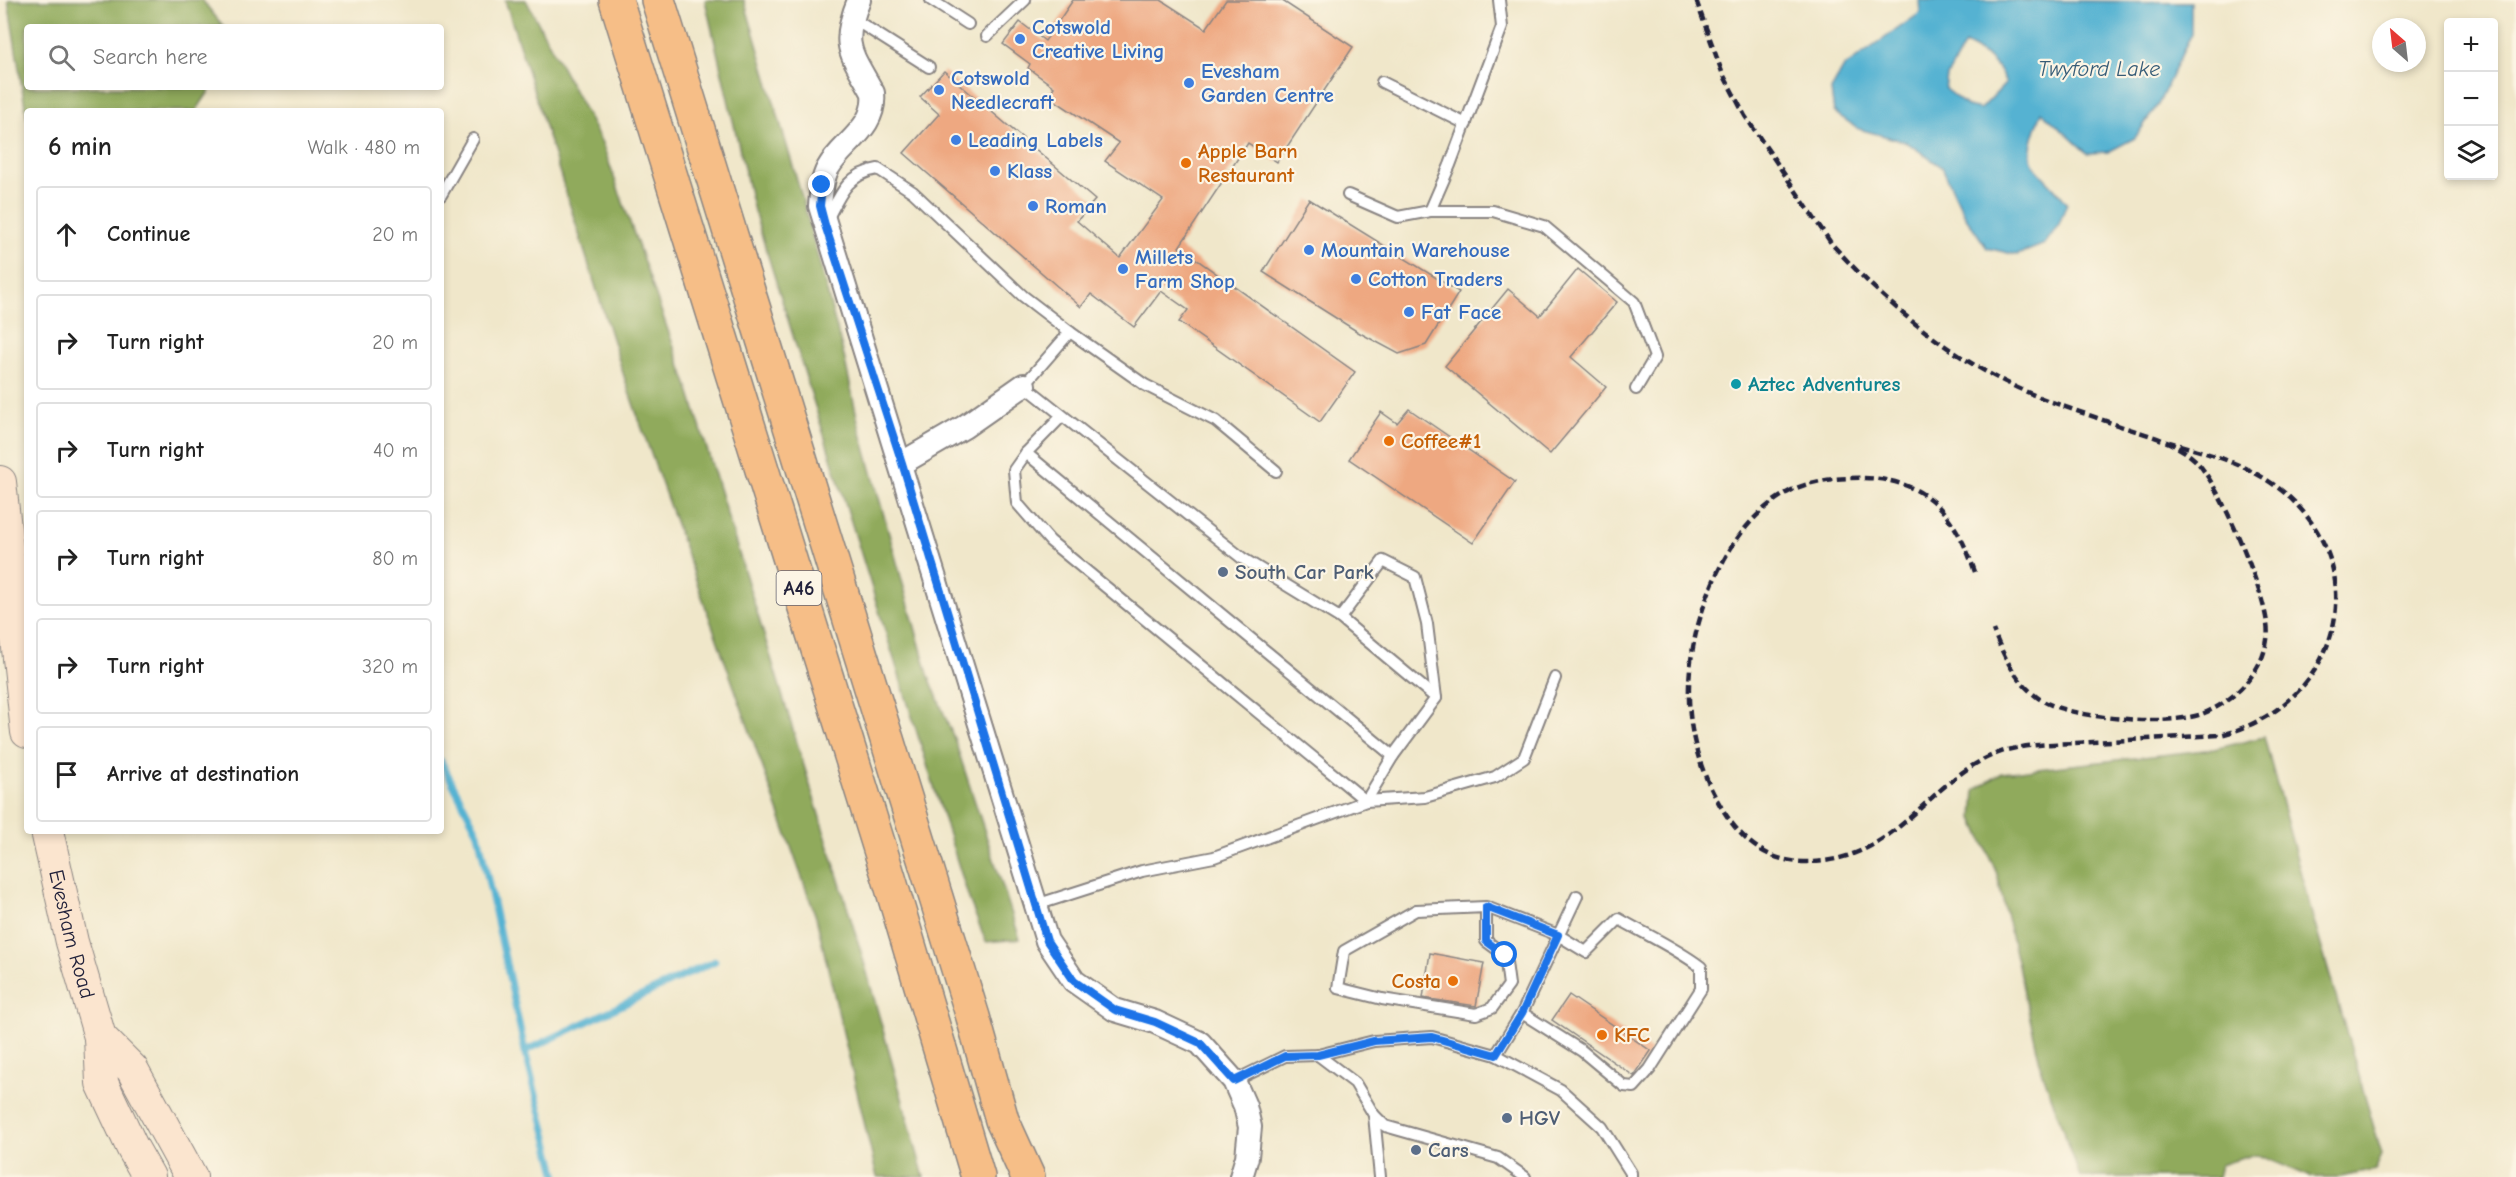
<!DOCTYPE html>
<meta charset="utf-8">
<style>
:root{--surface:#fff;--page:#f2f2f2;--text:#222;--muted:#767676;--line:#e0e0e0}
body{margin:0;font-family:"Comic Neue",sans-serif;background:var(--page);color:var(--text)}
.controls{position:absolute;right:18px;top:18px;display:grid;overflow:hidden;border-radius:6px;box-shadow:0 3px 9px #0003}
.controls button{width:54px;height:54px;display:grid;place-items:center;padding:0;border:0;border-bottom:2px solid var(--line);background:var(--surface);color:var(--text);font:30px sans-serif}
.compass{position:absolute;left:2372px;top:18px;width:54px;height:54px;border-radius:50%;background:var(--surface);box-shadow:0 3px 9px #0003;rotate:332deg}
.stop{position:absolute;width:18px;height:18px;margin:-14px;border:4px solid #1a73e8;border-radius:50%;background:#fff}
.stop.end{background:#1a73e8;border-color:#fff;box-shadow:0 2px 6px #0008}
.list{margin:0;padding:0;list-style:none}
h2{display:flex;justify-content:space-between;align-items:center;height:78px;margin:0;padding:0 24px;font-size:26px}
h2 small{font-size:20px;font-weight:400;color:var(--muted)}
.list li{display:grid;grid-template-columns:39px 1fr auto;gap:18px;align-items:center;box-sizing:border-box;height:96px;margin:0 12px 12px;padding:0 12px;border:2px solid var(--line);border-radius:6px}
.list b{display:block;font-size:22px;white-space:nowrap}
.list em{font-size:20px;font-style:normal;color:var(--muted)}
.icon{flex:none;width:33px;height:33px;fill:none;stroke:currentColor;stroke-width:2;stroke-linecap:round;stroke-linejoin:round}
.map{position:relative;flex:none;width:2516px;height:1177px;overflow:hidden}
.search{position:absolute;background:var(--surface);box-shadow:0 3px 9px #0003;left:24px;top:24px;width:420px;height:66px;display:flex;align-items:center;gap:15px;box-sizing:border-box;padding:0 21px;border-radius:6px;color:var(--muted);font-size:22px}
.panel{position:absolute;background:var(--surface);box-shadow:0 3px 9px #0003;left:24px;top:108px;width:420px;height:726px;border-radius:6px}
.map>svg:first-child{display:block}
.forest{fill:#90aa5c;stroke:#59664c;stroke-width:1.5}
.water{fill:#54b2d2;stroke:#3b6a86;stroke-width:1.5;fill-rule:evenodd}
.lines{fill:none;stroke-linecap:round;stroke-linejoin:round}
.stream{stroke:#54b2d2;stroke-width:7}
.building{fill:#eea881}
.service-casing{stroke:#898482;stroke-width:14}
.minor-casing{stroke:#898482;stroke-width:26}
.secondary-casing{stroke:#898482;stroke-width:34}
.trunk-casing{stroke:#898482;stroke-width:36}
.service{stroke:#fff;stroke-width:10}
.minor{stroke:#fff;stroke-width:22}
.secondary{stroke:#fbe5cf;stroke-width:32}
.trunk{stroke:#f6be87;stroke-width:33}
.rail{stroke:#22223b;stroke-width:4.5;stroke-dasharray:9 4.5;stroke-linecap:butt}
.route{stroke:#1a73e8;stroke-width:8}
.shop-dot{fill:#3f7fe0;stroke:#fcf5e5;stroke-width:2}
.food-dot{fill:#e8710a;stroke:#fcf5e5;stroke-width:2}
.culture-dot{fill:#0f9aa8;stroke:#fcf5e5;stroke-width:2}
.service-dot{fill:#5c6f8a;stroke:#fcf5e5;stroke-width:2}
.labels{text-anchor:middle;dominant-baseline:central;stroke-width:4.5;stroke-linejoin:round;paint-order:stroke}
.shield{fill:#fcf5e5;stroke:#63616e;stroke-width:1.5}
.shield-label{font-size:20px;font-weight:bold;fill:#22223b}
.shop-label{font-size:21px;font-weight:bold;fill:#366cbe;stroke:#fcf5e5;text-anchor:start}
.food-label{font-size:21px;font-weight:bold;fill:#c56008;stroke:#fcf5e5;text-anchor:start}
.culture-label{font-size:21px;font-weight:bold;fill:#0d838f;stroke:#fcf5e5;text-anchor:start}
.service-label{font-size:21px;font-weight:bold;fill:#4e5e75;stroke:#fcf5e5;text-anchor:start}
.street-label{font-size:21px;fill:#22223b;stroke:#fcf5e5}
.water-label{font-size:22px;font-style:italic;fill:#365c77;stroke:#fcf5e5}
</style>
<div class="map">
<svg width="2516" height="1177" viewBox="0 0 2516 1177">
<rect width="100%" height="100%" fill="#fcf5e5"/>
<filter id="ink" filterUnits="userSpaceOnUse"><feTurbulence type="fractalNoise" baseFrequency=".0167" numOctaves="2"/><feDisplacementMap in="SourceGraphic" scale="12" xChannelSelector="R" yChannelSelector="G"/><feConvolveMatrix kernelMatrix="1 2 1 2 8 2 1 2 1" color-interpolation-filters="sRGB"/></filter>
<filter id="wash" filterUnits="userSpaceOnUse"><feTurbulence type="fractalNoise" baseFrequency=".008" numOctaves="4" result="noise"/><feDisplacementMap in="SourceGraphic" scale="24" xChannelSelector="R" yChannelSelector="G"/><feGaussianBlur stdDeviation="1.35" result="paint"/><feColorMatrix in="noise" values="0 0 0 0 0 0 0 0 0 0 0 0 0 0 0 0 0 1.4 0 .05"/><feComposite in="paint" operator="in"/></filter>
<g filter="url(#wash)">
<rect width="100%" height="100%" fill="#f0e7ca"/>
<g class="forest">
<path d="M8 0H202L224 27H27V87H212L196 111H27V119Z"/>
<path d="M505 0H526L602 143 688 387 862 955 924 1177H877L816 917 629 392Z"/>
<path d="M705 0H744L802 197 844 356 859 426 928 674 955 741 1020 939 986 942 969 899 754 211Z"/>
<path d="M2264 737 2309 904 2382 1155 2375 1170 2340 1177H2311L2256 1154 2220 1165 2217 1177H2080L2042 1071 1997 874 1973 818 1975 790 2002 773 2214 749Z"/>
</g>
<path class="water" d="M1919 0 2191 2V34L2159 103 2135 138 2108 152 2087 153 2042 112C2019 171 2032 159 2067 203L2059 224 2045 244 2017 255 1987 248 1965 216 1942 167 1906 142 1859 129 1834 112 1831 90 1844 67 1920 13ZM1965 44C1985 54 1997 60 2006 83L1981 109 1967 106 1945 89 1947 76Z"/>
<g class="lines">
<g class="stream">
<path d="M441 761 478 833 525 1051 557 1177"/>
<path d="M525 1051 715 961"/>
</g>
</g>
<g id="blocks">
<g class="building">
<path d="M1073 0H1161L1206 29 1226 0H1281L1353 47 1277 162 1248 143 1179 247 1355 372 1320 422 1179 322 1188 310 1161 291 1134 327 1091 294 1081 307 904 153 939 114 920 97 944 71 1095 200 1077 221 1120 258 1163 200 1105 161 1119 143 1048 96 1054 87 1028 68 1030 64 1003 44 1020 22 1045 41Z"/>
<path d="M1309 199 1459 292 1426 345 1399 354 1358 332 1263 272Z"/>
<path d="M1578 269 1617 302 1571 357 1606 387 1550 454 1445 366 1508 289 1540 316Z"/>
<path d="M1409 409 1515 482 1473 543 1349 459 1381 412 1397 423Z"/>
<path d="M1430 953 1484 963 1476 1006 1423 998Z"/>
<path d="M1569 995 1651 1051 1634 1076 1552 1020Z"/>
</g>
</g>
</g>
<g filter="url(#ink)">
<use href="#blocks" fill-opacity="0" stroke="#898482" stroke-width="1.5"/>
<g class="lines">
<defs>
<g id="service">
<path d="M931 0 968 24"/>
<path d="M852 18 929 67"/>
<path d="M987 36 1025 0"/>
<path d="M1382 82 1466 124"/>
<path d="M441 195 473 139"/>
<path d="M1348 195 1398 217 1430 211H1493L1544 226 1634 302 1655 357 1636 389"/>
<path d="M1430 211 1450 165 1502 27 1499 0"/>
<path d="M827 220C840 195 847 174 878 169L913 192 1023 296 1070 332 1145 385 1216 421 1276 471"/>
<path d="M1062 416 1026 453 1393 756 1436 698 1340 618 1242 558 1024 385 1070 332"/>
<path d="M1026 453 1014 470 1017 503 1050 541 1366 801 1393 756"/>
<path d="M1340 618 1383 561 1415 577 1427 624 1436 698"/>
<path d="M1036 905 1142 871 1214 857 1366 801 1425 797 1495 777 1524 758 1555 678"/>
<path d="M1486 907V941L1505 955 1509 985 1492 1008 1476 1014 1382 999 1338 988 1344 951 1416 910 1486 907 1558 935 1586 952 1619 919C1647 935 1676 948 1701 967V989L1650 1069 1634 1087 1624 1086 1582 1051 1522 1013"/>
<path d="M1318 1055 1355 1083 1374 1115 1385 1126 1498 1158 1525 1177"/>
<path d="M1496 1055 1522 1013 1577 896"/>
<path d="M1234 1081 1285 1056 1318 1055 1374 1041 1432 1037 1496 1055 1561 1090 1602 1127 1631 1173V1177"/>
<path d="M1374 1115 1380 1177"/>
</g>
<g id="minor">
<path d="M859 0C840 47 851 52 873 93 877 128 842 143 828 168 822 179 821 193 820 206L1047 941 1074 981 1115 1010 1155 1022 1200 1043 1234 1081 1245 1106 1250 1127 1247 1157 1241 1177"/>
<path d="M902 463 964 427 1024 385"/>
</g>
<g id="secondary">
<path d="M0 482 27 732"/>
<path id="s1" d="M47 831 72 942 100 1037 102 1083 132 1147 149 1177"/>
<path d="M100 1037 132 1069 191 1177"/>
</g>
<g id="trunk">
<path d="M616 0 889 878 978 1177"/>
<path d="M658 0 973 1017 1002 1120 1028 1177"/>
</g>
</defs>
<use href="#service" class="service-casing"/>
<use href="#minor" class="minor-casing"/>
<use href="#secondary" class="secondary-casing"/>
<use href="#trunk" class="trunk-casing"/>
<use href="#service" class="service"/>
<use href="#minor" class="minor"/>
<use href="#secondary" class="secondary"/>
<use href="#trunk" class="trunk"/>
<g class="rail">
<path d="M1696 0 1722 72 1745 116 1831 243C1889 308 1958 365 2039 397 2067 408 2095 417 2123 427 2148 435 2174 441 2194 459 2219 482 2264 590 2267 624 2269 636 2266 647 2262 658 2251 683 2228 704 2202 714 2169 726 2073 719 2043 701 2017 685 2004 657 1993 630"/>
<path d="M1975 572C1953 508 1921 475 1850 478 1826 479 1804 482 1783 495 1736 523 1709 581 1696 633 1682 693 1688 751 1720 805 1739 838 1765 862 1805 862 1902 863 1928 773 2007 750 2035 743 2065 744 2093 742 2135 740 2178 737 2220 735 2327 710 2376 590 2298 506 2265 469 2215 455 2169 442"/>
</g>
</g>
</g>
<g class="lines" filter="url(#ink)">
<path class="route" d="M822 185 820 206 825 225 902 463 1047 941 1074 981 1115 1010 1155 1022 1200 1043 1234 1081 1285 1056 1318 1055 1374 1041 1432 1037 1496 1055 1522 1013 1558 935 1486 907V941L1505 955"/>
</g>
<g class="shop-dot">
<circle cx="1020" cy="39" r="6"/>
<circle cx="1189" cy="83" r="6"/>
<circle cx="939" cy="90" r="6"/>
<circle cx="956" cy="140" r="6"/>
<circle cx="995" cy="171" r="6"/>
<circle cx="1033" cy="206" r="6"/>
<circle cx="1309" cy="250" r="6"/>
<circle cx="1123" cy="269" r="6"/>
<circle cx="1356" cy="279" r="6"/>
<circle cx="1409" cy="312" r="6"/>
</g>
<g class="food-dot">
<circle cx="1186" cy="163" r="6"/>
<circle cx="1389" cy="441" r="6"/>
<circle cx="1453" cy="981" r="6"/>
<circle cx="1602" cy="1035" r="6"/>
</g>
<circle class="culture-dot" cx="1736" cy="384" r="6"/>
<g class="service-dot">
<circle cx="1223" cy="572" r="6"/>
<circle cx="1507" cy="1118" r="6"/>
<circle cx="1416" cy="1150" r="6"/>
</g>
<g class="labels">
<rect class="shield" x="776.5" y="571" width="45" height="34" rx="4.5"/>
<g class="shield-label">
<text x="799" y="588">A46</text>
</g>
<g class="shop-label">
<text x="1032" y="27">Cotswold<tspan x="1032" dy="24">Creative Living</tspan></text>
<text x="1201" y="71">Evesham<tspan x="1201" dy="24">Garden Centre</tspan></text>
<text x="951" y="78">Cotswold<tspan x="951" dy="24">Needlecraft</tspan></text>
<text x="968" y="140">Leading Labels</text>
<text x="1007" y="171">Klass</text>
<text x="1045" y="206">Roman</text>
<text x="1321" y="250">Mountain Warehouse</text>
<text x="1135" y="257">Millets<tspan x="1135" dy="24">Farm Shop</tspan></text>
<text x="1368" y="279">Cotton Traders</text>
<text x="1421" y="312">Fat Face</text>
</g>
<g class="food-label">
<text x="1198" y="151">Apple Barn<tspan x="1198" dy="24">Restaurant</tspan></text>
<text x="1401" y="441">Coffee#1</text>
<text x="1441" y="981" text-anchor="end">Costa</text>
<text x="1614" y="1035">KFC</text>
</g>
<g class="culture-label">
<text x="1748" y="384">Aztec Adventures</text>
</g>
<g class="service-label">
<text x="1235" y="572">South Car Park</text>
<text x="1519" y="1118">HGV</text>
<text x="1428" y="1150">Cars</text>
</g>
<g class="street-label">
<text stroke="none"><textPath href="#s1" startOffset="106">Evesham Road</textPath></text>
</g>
<g class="water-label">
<text x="2099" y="69">Twyford Lake</text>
</g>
</g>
</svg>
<div class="controls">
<button>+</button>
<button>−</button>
<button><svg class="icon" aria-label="layers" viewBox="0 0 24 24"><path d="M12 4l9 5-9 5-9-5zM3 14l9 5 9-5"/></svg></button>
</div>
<svg class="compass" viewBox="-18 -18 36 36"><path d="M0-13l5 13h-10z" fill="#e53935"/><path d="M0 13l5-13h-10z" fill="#767676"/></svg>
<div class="stop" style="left:1505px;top:955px"></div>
<div class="stop end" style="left:822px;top:185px"></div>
<div class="search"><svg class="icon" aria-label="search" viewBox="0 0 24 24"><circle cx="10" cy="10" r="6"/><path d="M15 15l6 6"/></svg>Search here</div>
<section class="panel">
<h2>6 min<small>Walk · 480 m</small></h2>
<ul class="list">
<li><svg class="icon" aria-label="ahead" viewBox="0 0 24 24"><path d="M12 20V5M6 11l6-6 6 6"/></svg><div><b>Continue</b></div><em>20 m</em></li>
<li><svg class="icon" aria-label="right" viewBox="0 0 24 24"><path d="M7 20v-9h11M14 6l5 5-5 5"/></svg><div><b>Turn right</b></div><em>20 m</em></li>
<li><svg class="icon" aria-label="right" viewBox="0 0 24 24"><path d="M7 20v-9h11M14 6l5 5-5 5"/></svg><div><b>Turn right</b></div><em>40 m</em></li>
<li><svg class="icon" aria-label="right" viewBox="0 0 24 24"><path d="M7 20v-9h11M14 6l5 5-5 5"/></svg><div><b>Turn right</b></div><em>80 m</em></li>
<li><svg class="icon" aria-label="right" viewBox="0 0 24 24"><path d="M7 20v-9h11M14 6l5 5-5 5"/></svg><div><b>Turn right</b></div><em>320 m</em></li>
<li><svg class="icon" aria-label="arrive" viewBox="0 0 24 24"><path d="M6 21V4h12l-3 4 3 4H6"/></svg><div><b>Arrive at destination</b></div></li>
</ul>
</section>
</div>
